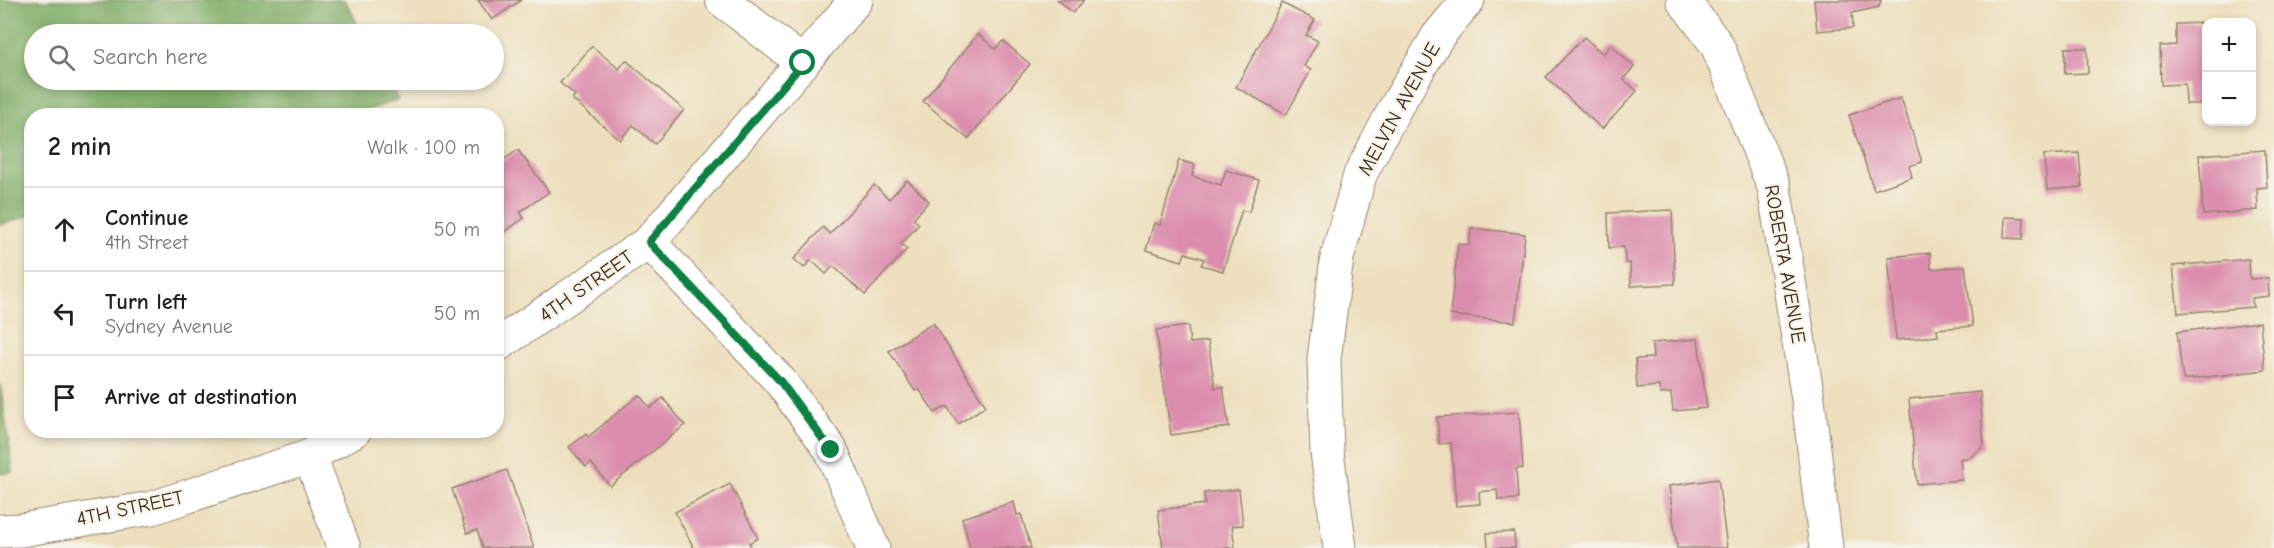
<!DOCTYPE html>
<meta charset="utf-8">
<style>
:root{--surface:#fff;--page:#f2f2f2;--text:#202124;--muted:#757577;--line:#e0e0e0}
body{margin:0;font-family:"Comic Neue",sans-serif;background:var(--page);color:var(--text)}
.controls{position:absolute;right:18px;top:18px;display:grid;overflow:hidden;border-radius:12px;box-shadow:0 3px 9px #0003}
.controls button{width:54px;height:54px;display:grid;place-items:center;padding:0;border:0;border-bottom:2px solid var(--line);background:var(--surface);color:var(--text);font:30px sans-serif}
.stop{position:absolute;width:18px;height:18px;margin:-14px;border:4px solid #0b8043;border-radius:50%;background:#fff}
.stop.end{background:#0b8043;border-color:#fff;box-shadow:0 2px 6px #0008}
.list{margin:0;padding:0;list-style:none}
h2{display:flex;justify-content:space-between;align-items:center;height:78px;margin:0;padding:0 24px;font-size:26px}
h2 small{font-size:20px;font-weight:400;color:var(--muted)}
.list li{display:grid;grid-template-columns:39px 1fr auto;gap:18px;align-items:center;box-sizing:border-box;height:84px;padding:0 24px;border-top:2px solid var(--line)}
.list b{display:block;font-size:22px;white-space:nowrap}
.list p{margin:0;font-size:20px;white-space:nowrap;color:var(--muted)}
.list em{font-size:20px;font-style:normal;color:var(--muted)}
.icon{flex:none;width:33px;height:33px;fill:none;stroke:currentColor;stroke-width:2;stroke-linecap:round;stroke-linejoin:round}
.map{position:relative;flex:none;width:2274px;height:548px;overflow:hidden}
.search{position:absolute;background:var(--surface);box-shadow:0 3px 9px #0003;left:24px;top:24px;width:480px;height:66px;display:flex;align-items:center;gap:15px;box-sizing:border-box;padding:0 21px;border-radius:33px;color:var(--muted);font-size:22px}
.panel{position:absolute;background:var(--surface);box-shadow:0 3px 9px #0003;left:24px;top:108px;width:480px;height:330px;border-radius:24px}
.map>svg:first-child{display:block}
.forest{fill:#7eac66;stroke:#5c6b42;stroke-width:1.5}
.building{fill:#dc8dae}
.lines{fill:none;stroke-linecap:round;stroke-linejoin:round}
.minor-casing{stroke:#94846e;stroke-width:35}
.minor{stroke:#fff;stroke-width:33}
.route{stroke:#0b8043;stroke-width:8}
.labels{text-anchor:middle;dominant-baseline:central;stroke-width:4.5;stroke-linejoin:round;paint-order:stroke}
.street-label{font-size:20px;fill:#3b2a1e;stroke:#f7f3e8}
</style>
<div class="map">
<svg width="2274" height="548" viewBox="0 0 2274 548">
<rect width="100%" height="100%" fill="#f7f3e8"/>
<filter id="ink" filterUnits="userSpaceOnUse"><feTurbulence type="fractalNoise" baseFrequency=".0167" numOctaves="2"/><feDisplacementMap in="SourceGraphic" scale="12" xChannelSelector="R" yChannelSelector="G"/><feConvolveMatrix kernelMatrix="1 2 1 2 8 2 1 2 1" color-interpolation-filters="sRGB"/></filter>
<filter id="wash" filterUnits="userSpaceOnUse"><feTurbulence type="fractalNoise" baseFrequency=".008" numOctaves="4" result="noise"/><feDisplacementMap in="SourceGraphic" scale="24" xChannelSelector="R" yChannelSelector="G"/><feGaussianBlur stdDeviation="1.35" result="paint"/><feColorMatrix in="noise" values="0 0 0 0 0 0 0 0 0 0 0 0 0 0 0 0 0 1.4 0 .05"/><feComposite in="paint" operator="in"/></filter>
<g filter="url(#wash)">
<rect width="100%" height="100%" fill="#eddfbd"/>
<g class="forest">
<path d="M0 0H345L363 34H34V80H387L398 100 348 116H32L31 215 0 225Z"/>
<path d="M0 383 13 472 0 474Z"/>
</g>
<g id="blocks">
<g class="building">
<path d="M478 0H521L492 20Z"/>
<path d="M1058 0H1084L1073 13Z"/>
<path d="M1814 0H1881L1879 7 1852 13 1853 28 1817 31Z"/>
<path d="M1282 3 1315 20 1306 35 1318 41 1304 66 1311 70 1286 115 1236 87Z"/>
<path d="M2206 23V104H2186L2185 84 2161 85 2160 46 2176 45V24Z"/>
<path d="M978 34 995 49 1003 41 1030 64 968 139 923 101Z"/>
<path d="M1584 37 1603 54 1611 45 1634 67 1623 79 1637 91 1602 129 1546 77Z"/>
<path d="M592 46 619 69 626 60 684 110 655 144 633 125 620 140 572 99 575 95 560 83Z"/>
<path d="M2065 48H2087L2088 73 2065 74Z"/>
<path d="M1901 98 1922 162 1909 166 1912 177 1874 190 1849 115Z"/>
<path d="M518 150 549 192 520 212 524 218 496 238V154L502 161Z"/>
<path d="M2265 150 2267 187 2257 188 2258 210 2203 215 2199 155Z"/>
<path d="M2079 153 2082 187 2047 190 2044 155Z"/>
<path d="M1179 160 1195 165 1192 176 1221 185 1226 170 1259 180 1249 212 1242 210 1223 271 1201 265 1204 259 1185 253 1182 261 1146 250 1154 223 1160 225Z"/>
<path d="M907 180 929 201 913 219 919 224 901 244 907 249 865 295 833 266 826 274 811 260 804 268 794 259 823 227 830 234 874 185 889 199Z"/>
<path d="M1672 210 1675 284 1631 286 1630 263H1625L1624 247 1609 248 1608 213Z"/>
<path d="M2005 217 2024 218 2023 239 2004 238Z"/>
<path d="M1471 228 1525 234 1515 322 1450 315 1458 244 1469 245Z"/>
<path d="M1930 253 1931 269 1965 266 1973 326 1937 329 1938 336 1896 340 1888 257Z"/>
<path d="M2249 259 2250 279 2268 278 2269 296 2252 298 2253 307 2178 313 2173 266Z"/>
<path d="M2260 322 2265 370 2183 380 2177 332Z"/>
<path d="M933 323 986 406 958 424 947 406 935 413 919 389 915 391 889 351Z"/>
<path d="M1188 326 1190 343 1208 341 1215 388 1223 387 1229 427 1171 435 1156 330Z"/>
<path d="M1698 339 1707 408 1673 411 1671 393 1660 394 1659 386 1637 388 1635 359 1653 358 1652 343Z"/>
<path d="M32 361V383H30L27 362Z"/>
<path d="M1980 392 1984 446 1969 458 1960 459 1962 480 1917 484 1909 399Z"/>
<path d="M639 395 650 408 663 398 685 425 610 486 591 463 586 467 569 447 586 434 588 437Z"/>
<path d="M1519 412 1523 468 1516 469 1518 499 1498 500 1497 490 1479 492 1480 504 1456 506 1451 443 1439 444 1437 417Z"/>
<path d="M507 470 534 548H483L477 530 467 533 452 489Z"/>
<path d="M1718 479 1727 548H1677L1669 486Z"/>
<path d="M730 484 758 538 749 543 752 548H694L675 512Z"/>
<path d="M1239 489 1243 525 1232 526 1235 548H1163L1158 510 1205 504 1204 493Z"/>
<path d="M1014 502 1017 515 1021 514 1031 548H970L962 518Z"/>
<path d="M1514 532 1515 548H1488L1487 533Z"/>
</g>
</g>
</g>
<g filter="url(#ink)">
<use href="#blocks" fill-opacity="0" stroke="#94846e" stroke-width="1.5"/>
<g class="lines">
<defs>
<g id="minor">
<path d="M722 0 803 63"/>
<path d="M1683 0 1717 45 1774 187 1808 399 1826 548"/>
<path d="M649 242 780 381 831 450 873 548"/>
<path d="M496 346 649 242 856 0"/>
<path d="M310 456 344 548"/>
<path d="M0 531 21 530 152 508 310 456 355 430"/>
<path d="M1340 548 1327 452 1324 359 1337 258 1360 175 1394 110 1438 36 1468 0"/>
</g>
</defs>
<use href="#minor" class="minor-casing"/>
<use href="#minor" class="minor"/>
</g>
</g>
<g class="lines" filter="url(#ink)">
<path class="route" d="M803 63 649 242 780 381 831 450"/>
</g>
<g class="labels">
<g class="street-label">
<text transform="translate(1399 109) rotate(-61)">MELVIN AVENUE</text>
<text transform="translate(1785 264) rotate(80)">ROBERTA AVENUE</text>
<text transform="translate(586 286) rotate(-35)">4TH STREET</text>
<text transform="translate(130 508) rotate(-12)">4TH STREET</text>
</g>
</g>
</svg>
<div class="controls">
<button>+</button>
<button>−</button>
</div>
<div class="stop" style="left:803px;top:63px"></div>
<div class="stop end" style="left:831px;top:450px"></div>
<div class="search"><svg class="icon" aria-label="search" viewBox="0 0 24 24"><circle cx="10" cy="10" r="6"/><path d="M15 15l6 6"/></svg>Search here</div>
<section class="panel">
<h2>2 min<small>Walk · 100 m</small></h2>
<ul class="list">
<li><svg class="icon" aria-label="ahead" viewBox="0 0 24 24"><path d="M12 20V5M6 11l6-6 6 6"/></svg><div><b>Continue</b><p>4th Street</p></div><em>50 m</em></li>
<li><svg class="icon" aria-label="left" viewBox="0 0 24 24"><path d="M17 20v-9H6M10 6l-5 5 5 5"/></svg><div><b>Turn left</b><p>Sydney Avenue</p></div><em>50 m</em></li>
<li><svg class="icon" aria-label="arrive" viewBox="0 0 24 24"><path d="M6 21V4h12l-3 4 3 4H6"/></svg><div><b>Arrive at destination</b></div></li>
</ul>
</section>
</div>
